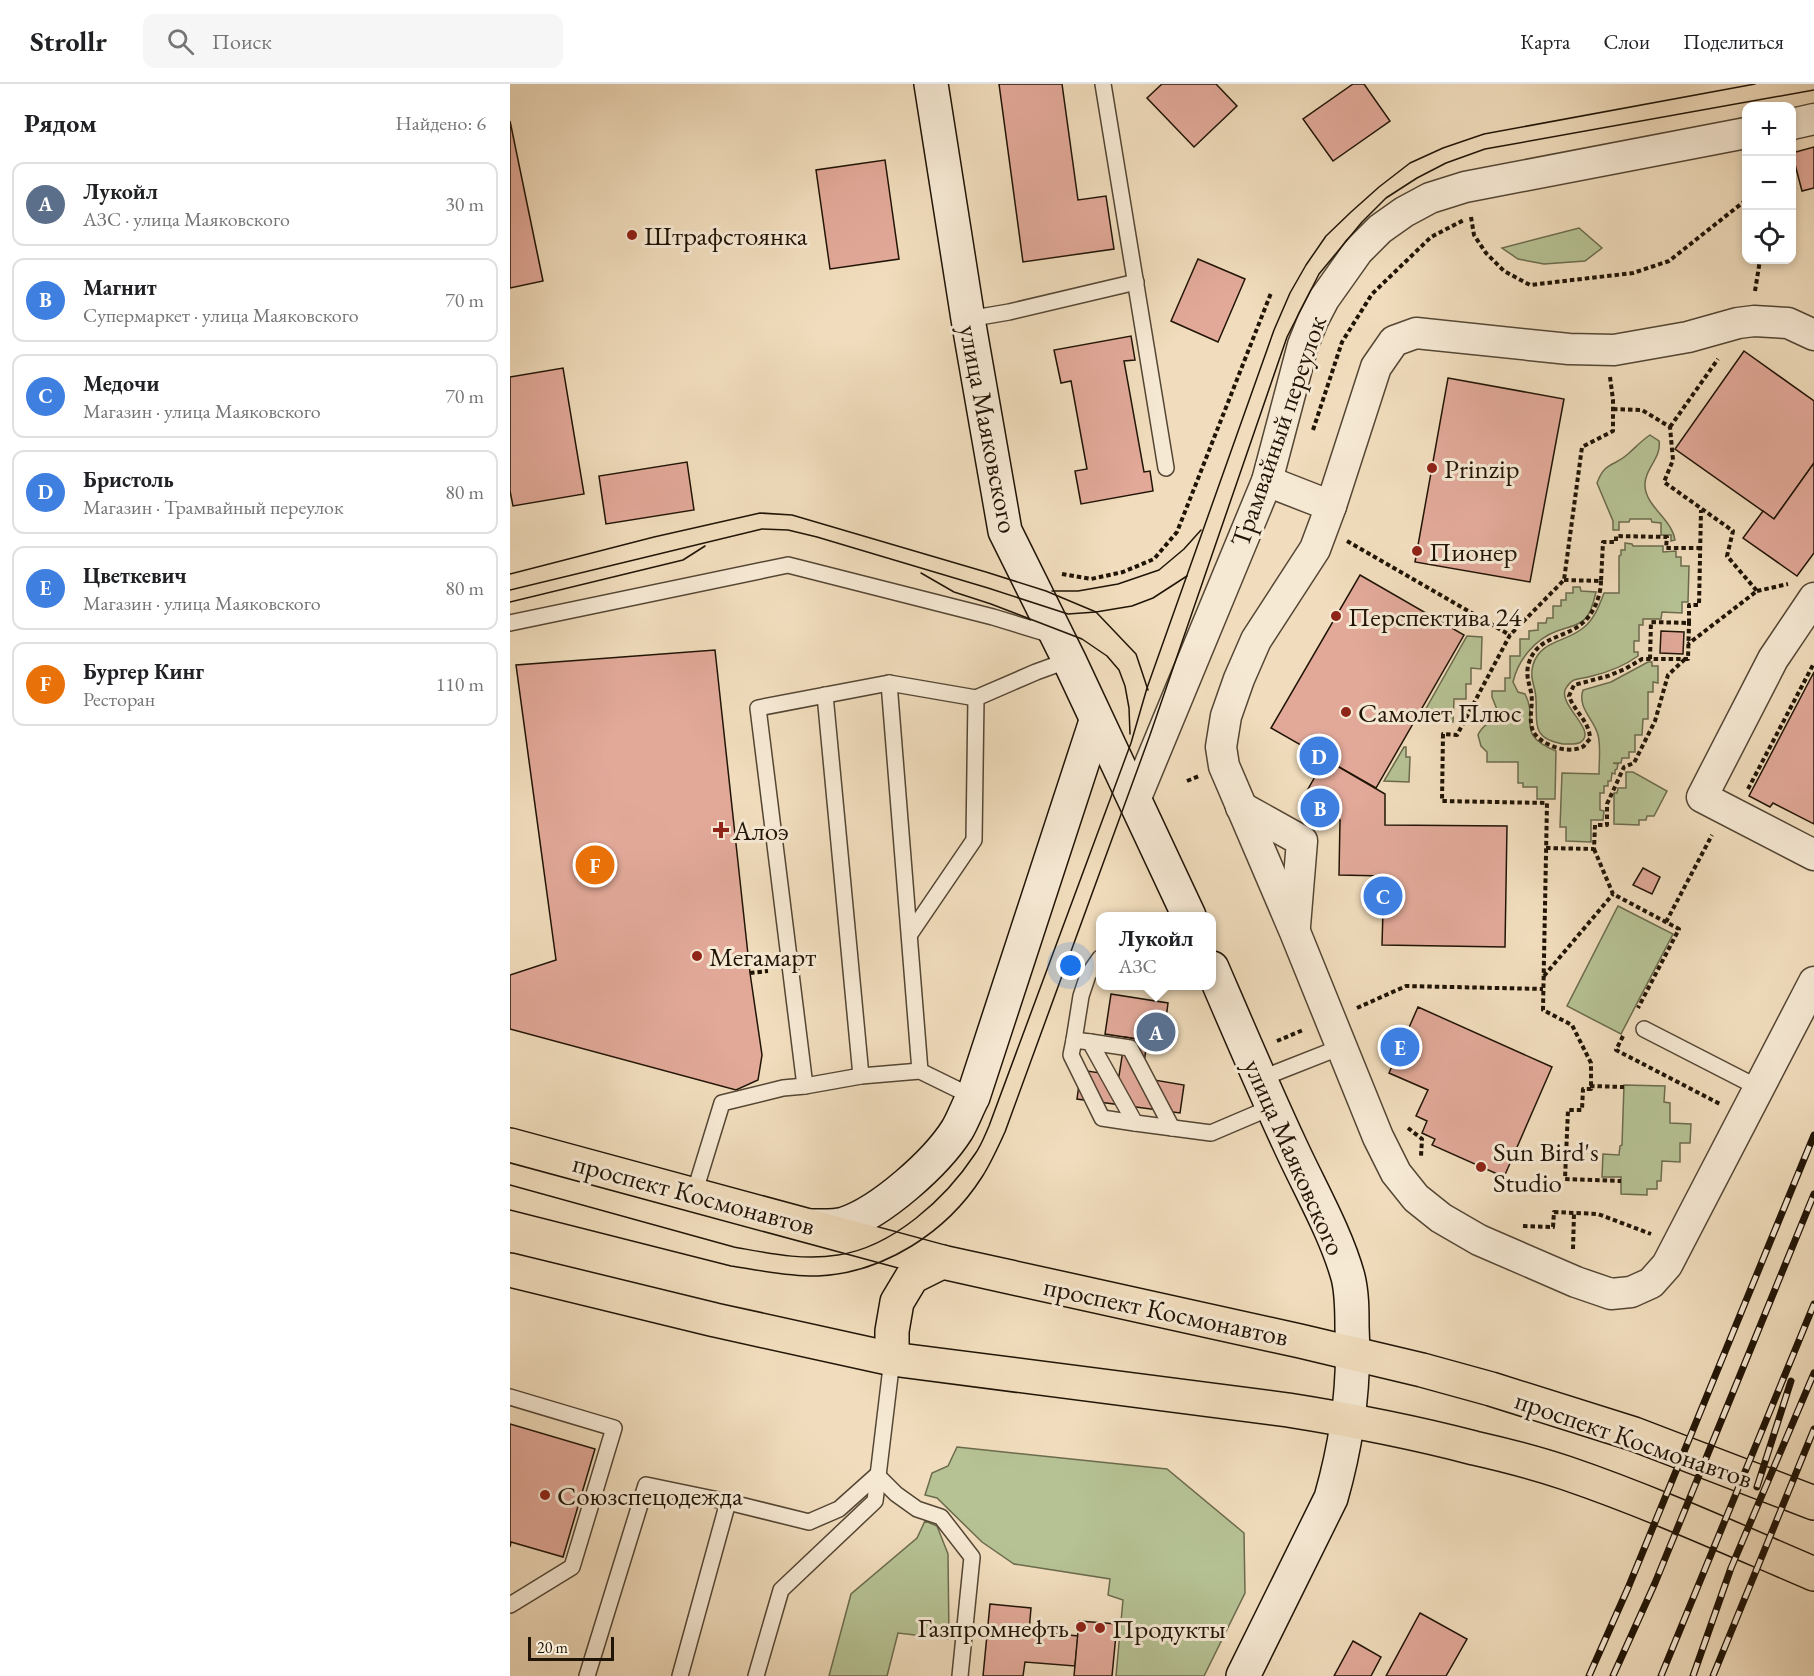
<!DOCTYPE html>
<html lang="ru">
<meta charset="utf-8">
<style>
:root{--surface:#fff;--page:#f6f6f6;--text:#202124;--muted:#757577;--line:#e0e0e0;--accent:#b45309}
body{margin:0;font-family:"EB Garamond",serif;background:var(--page);color:var(--text)}
.controls{position:absolute;right:18px;top:18px;display:grid;overflow:hidden;border-radius:12px;box-shadow:0 3px 9px #0003}
.controls button{width:54px;height:54px;display:grid;place-items:center;padding:0;border:0;border-bottom:2px solid var(--line);background:var(--surface);color:var(--text);font:30px sans-serif}
.scale{position:absolute;left:18px;bottom:15px;width:86px;box-sizing:border-box;padding-left:6px;border:3px solid #201406;border-top:0;font-size:16px;line-height:21px;white-space:nowrap;color:#201406;-webkit-text-stroke:4px #f6e9d4;paint-order:stroke}
.you{position:absolute;left:561px;top:882px;width:21px;height:21px;margin:-15px;border:4px solid #fff;border-radius:50%;background:#1a73e8;box-shadow:0 0 0 9px #1a73e833}
.badge{display:grid;place-items:center;width:39px;height:39px;border-radius:50%;background:var(--accent);color:#fff;font-size:20px;font-weight:700}
.pin{position:absolute;translate:-50% -50%;border:3px solid #fff;box-shadow:0 2px 6px #0006}
.popup{position:absolute;left:586px;top:828px;width:120px;height:78px;box-sizing:border-box;display:grid;place-content:center;border-radius:12px;background:var(--surface);filter:drop-shadow(0 2px 4px #0005);font-size:20px;white-space:nowrap;color:var(--muted)}
.popup b{font-size:22px;color:var(--text)}
.popup::after{content:'';position:absolute;left:50%;top:100%;margin-left:-12px;border:12px solid transparent;border-top-color:var(--surface)}
.list{margin:0;padding:0;list-style:none}
h2{display:flex;justify-content:space-between;align-items:center;height:78px;margin:0;padding:0 24px;font-size:26px}
h2 small{font-size:20px;font-weight:400;color:var(--muted)}
.list li{display:grid;grid-template-columns:39px 1fr auto;gap:18px;align-items:center;box-sizing:border-box;height:84px;margin:0 12px 12px;padding:0 12px;border:2px solid var(--line);border-radius:12px}
.list b{display:block;font-size:22px;white-space:nowrap}
.list p{margin:0;font-size:20px;white-space:nowrap;color:var(--muted)}
.list em{font-size:20px;font-style:normal;color:var(--muted)}
.icon{flex:none;width:33px;height:33px;fill:none;stroke:currentColor;stroke-width:2;stroke-linecap:round;stroke-linejoin:round}
.map{position:relative;flex:none;width:1304px;height:1592px;overflow:hidden}
header{display:flex;align-items:center;gap:36px;box-sizing:border-box;height:84px;padding:0 30px;background:var(--surface);border-bottom:2px solid var(--line)}
header strong{font-size:28px}
nav{display:flex;gap:33px;margin-inline-start:auto;font-size:21px}
.search{width:420px;height:54px;background:var(--page);display:flex;align-items:center;gap:15px;box-sizing:border-box;padding:0 21px;border-radius:12px;color:var(--muted);font-size:22px}
main{display:flex}
aside{flex:1;background:var(--surface)}
.map>svg:first-child{display:block}
.green{fill:#b6c294;stroke:#6b6b4d;stroke-width:1.5}
.building{fill:#e2a999;stroke:#201406;stroke-width:1.5}
.lines{fill:none;stroke-linecap:round;stroke-linejoin:round}
.lane-casing{stroke:#544634;stroke-width:18}
.street-casing{stroke:#544634;stroke-width:33}
.secondary-casing{stroke:#201406;stroke-width:36}
.primary-casing{stroke:#201406;stroke-width:36}
.path{stroke:#201406;stroke-width:4;stroke-dasharray:4.5 3;stroke-linecap:butt}
.lane{stroke:#f6e9d4;stroke-width:15}
.street{stroke:#f6e9d4;stroke-width:30}
.secondary{stroke:#f6e9d4;stroke-width:33}
.primary{stroke:#f1ddbd;stroke-width:33}
.tram{stroke:#201406;stroke-width:1.5}
.rail-casing{stroke:#201406;stroke-width:7}
.rail{stroke:#f6e9d4;stroke-width:4.5;stroke-dasharray:14;stroke-linecap:butt}
.poi-dot{fill:#8f2418;stroke:#f6e9d4;stroke-width:2}
.labels{text-anchor:middle;dominant-baseline:central;stroke-width:6;stroke-linejoin:round;paint-order:stroke}
.poi-label{font-size:27px;fill:#201406;stroke:#f6e9d4;text-anchor:start}
.street-label{font-size:27px;fill:#201406;stroke:#f6e9d4}
</style>
<header>
<strong>Strollr</strong>
<div class="search"><svg class="icon" aria-label="search" viewBox="0 0 24 24"><circle cx="10" cy="10" r="6"/><path d="M15 15l6 6"/></svg>Поиск</div>
<nav><a>Карта</a><a>Слои</a><a>Поделиться</a></nav>
</header>
<main>
<aside>
<h2>Рядом<small>Найдено: 6</small></h2>
<ul class="list">
<li><span class="badge" style="background:#5c6f8a">A</span><div><b>Лукойл</b><p>АЗС · улица Маяковского</p></div><em>30 m</em></li>
<li><span class="badge" style="background:#3f7fe0">B</span><div><b>Магнит</b><p>Супермаркет · улица Маяковского</p></div><em>70 m</em></li>
<li><span class="badge" style="background:#3f7fe0">C</span><div><b>Медочи</b><p>Магазин · улица Маяковского</p></div><em>70 m</em></li>
<li><span class="badge" style="background:#3f7fe0">D</span><div><b>Бристоль</b><p>Магазин · Трамвайный переулок</p></div><em>80 m</em></li>
<li><span class="badge" style="background:#3f7fe0">E</span><div><b>Цветкевич</b><p>Магазин · улица Маяковского</p></div><em>80 m</em></li>
<li><span class="badge" style="background:#e8710a">F</span><div><b>Бургер Кинг</b><p>Ресторан</p></div><em>110 m</em></li>
</ul>
</aside>
<div class="map">
<svg width="1304" height="1592" viewBox="0 0 1304 1592">
<rect width="100%" height="100%" fill="#f1ddbd"/>
<filter id="stains"><feTurbulence type="fractalNoise" baseFrequency=".00333" numOctaves="4"/><feColorMatrix values="0 0 0 0 .2 0 0 0 0 .09 0 0 0 0 .02 0 0 0 .5 -.17"/></filter>
<radialGradient id="worn" r=".72"><stop offset=".6" stop-color="#630" stop-opacity="0"/><stop offset="1" stop-color="#630" stop-opacity=".3"/></radialGradient>
<g class="green">
<path d="M1069 144 1092 164 1075 177 1034 180 1008 175 992 164Z"/>
<path d="M1140 351 1149 357C1152 374 1134 385 1135 402 1136 423 1162 435 1165 456L1161 457V451H1151V439L1142 438 1141 435H1120L1119 438H1109V446H1103V437L1087 399C1095 377 1104 383 1118 370 1126 363 1131 357 1140 351Z"/>
<path d="M1115 459 1122 460 1123 462H1153V468L1166 467V473H1171V482H1179L1178 518H1172V529L1152 528 1151 535H1133V541H1129V557H1124V568H1128V572C1114 582 1099 588 1082 592 1076 594 1070 594 1064 596 1060 598 1057 602 1055 606 1050 623 1087 646 1071 658 1066 661 1059 660 1053 660 1016 654 1030 633 1025 607 1023 598 1020 591 1023 581 1030 556 1057 558 1073 544 1084 536 1089 522 1094 509H1109V472L1111 471V466H1115Z"/>
<path d="M1063 503H1070L1071 507 1086 508C1084 516 1082 527 1076 534 1069 542 1057 543 1047 547 1025 555 1008 576 1003 598L1008 608 1015 610C1029 636 1004 650 1046 667L1045 715H1027V703H1013V699H1008V678H977V668L971 662 968 651C972 640 984 638 988 628L982 613V607H995V594H1000V572H1010V555H1019V547L1028 546V539H1036L1037 534H1043V522H1051V516H1056V509H1063Z"/>
<path d="M957 552 972 553 971 585 961 584V600H956V615H944L943 638 909 637Z"/>
<path d="M1138 578H1142V582H1148V599L1143 598V608H1138V635H1133L1132 651H1125V668H1119V674H1112L1111 679H1103L1108 680 1107 685 1105 686V690L1102 689 1101 697H1098V702H1094V709H1090V726L1094 727 1093 736H1081V758L1056 757V743H1050L1052 689 1089 690C1089 677 1091 662 1088 651 1084 635 1067 624 1073 606L1101 598Z"/>
<path d="M894 663H896V673H900L899 698 874 697Z"/>
<path d="M1116 688H1123L1157 707 1144 732H1137L1136 736H1129V741L1104 740V709H1107L1108 704H1116Z"/>
<path d="M1108 822 1163 850 1111 950 1057 922Z"/>
<path d="M1114 1001 1155 1002 1154 1018 1160 1019V1039L1181 1040 1180 1059H1170V1078L1152 1077 1151 1097H1147V1105H1137V1111L1111 1110V1093H1092L1093 1070 1109 1071 1110 1062 1112 1061Z"/>
<path d="M447 1363 657 1385 734 1449 735 1509 694 1592H606L613 1516 598 1511 600 1495 504 1480 472 1458 427 1414 415 1411 422 1389 438 1382Z"/>
<path d="M415 1437 427 1442 438 1470 439 1555 388 1549 377 1592H319L341 1510 407 1454Z"/>
</g>
<g class="building">
<path d="M489 0H552L568 116 596 112 604 165 513 178Z"/>
<path d="M652 0H706L727 22 684 63 637 14Z"/>
<path d="M843 0H854L880 37 823 77 793 35Z"/>
<path d="M0 37 33 197 0 204Z"/>
<path d="M1304 63V104L1292 107 1282 69Z"/>
<path d="M375 76 389 175 320 185 306 86Z"/>
<path d="M688 175 735 195 708 258 661 237Z"/>
<path d="M621 252 625 276 614 277 634 388 640 387 643 407 571 420 565 387 577 385 561 297 551 299 544 266Z"/>
<path d="M1234 267 1304 317V379L1264 435 1165 365Z"/>
<path d="M53 284 74 410 3 422 0 407V293Z"/>
<path d="M938 294 1054 315 1020 498 905 478Z"/>
<path d="M177 378 184 426 96 440 89 392Z"/>
<path d="M1304 379V469L1287 492 1233 454 1253 427 1264 435Z"/>
<path d="M850 491 954 551 866 704 761 644Z"/>
<path d="M1151 547 1174 548 1173 570 1150 569Z"/>
<path d="M205 566 240 889 252 971 248 996 226 1006 0 945V891L46 876 6 581Z"/>
<path d="M1304 588V740L1263 719 1260 723 1239 712Z"/>
<path d="M815 675 875 710V741L997 742 995 863 872 861 874 792 829 791 830 736 793 714Z"/>
<path d="M1133 784 1150 793 1142 810 1123 801Z"/>
<path d="M601 910 658 919 653 959 595 950Z"/>
<path d="M908 923 1042 983 994 1093 922 1061 925 1055 912 1049 917 1037 906 1032 918 1006 879 989Z"/>
<path d="M615 953 637 957 632 994 674 1001 670 1029 567 1015 571 986 609 992Z"/>
<path d="M0 1340 85 1365 53 1473 1 1458 0 1463Z"/>
<path d="M480 1520 521 1524 519 1547 568 1552 565 1582 515 1578 513 1592H473Z"/>
<path d="M910 1529 957 1555 936 1592H876Z"/>
<path d="M569 1537 607 1540 602 1592H564Z"/>
<path d="M843 1557 871 1573 861 1592H824Z"/>
</g>
<g class="lines">
<defs>
<g id="lane">
<path d="M593 0 656 384"/>
<path d="M458 235 499 228 626 198"/>
<path d="M0 539 278 481 483 533 545 552"/>
<path d="M379 599 410 987"/>
<path d="M315 611 351 992"/>
<path d="M400 850 464 756 466 614"/>
<path d="M590 874 578 891 571 912 564 956 580 958 625 1039 701 1049 762 1023"/>
<path d="M1134 945 1249 1004"/>
<path d="M564 956 561 971 592 1034 625 1039"/>
<path d="M580 958 620 964 662 1044"/>
<path d="M750 995 831 963"/>
<path d="M295 1002 248 624 379 599 466 614 526 588 559 576"/>
<path d="M184 1110 212 1019 273 1004 295 1002 351 992 410 987 463 1013"/>
<path d="M0 1313 104 1344 62 1483 0 1521"/>
<path d="M367 1391 386 1410 407 1425 431 1433 462 1473 450 1592"/>
<path d="M77 1592 136 1401 218 1418 299 1438 329 1425 367 1391"/>
<path d="M170 1592 218 1418"/>
<path d="M246 1592 271 1506 365 1417 382 1275"/>
</g>
<g id="street">
<path d="M1282 40 1304 35"/>
<path d="M757 397 821 422 866 283 884 257 906 249 1059 265 1104 266 1178 253 1228 239 1244 237 1278 239 1304 251"/>
<path d="M821 422 805 465 746 556 729 595 716 632 711 663 714 682 785 848 868 1053 886 1089 906 1114 931 1134 969 1156 1066 1198 1101 1210 1121 1208 1141 1199 1157 1181 1304 898"/>
<path d="M1304 514 1263 575 1192 713 1304 771"/>
<path d="M625 716 757 397 793 261 803 236 814 215 848 167 870 145 894 128 920 114 955 103 1236 49"/>
<path d="M731 723 792 757 785 842"/>
</g>
<g id="secondary">
<path d="M421 0 458 235 495 447 559 576 679 832"/>
<path d="M702 884C727 942 752 1001 779 1059 798 1101 826 1149 838 1193 842 1209 842 1226 842 1243 845 1302 837 1358 821 1414L733 1592"/>
<path d="M302 1142C312 1142 324 1143 334 1140 371 1128 426 1079 447 1046 453 1036 457 1024 463 1013L586 637"/>
</g>
<g id="primary">
<path d="M0 1061 432 1178 790 1257 912 1286 981 1305 1124 1350 1304 1419"/>
<path d="M0 1186 205 1236 382 1275 778 1326C841 1336 903 1348 964 1364 995 1371 1026 1379 1056 1389 1141 1418 1222 1455 1304 1490"/>
<path d="M382 1275V1247L387 1218 402 1193 432 1178"/>
</g>
</defs>
<use href="#lane" class="lane-casing"/>
<use href="#street" class="street-casing"/>
<use href="#secondary" class="secondary-casing"/>
<use href="#primary" class="primary-casing"/>
<g class="path">
<path d="M961 133 964 151 976 169 994 187 1020 201 1123 189 1159 177 1236 116"/>
<path d="M1245 207 1250 176"/>
<path d="M1100 293 1103 316V347L1072 363 1054 496 1000 551 947 651 933 650 932 717 1037 719 1033 926 1062 941 1081 979V1005H1073L1072 1026H1058L1055 1095 1111 1097"/>
<path d="M1103 325 1132 326 1160 343 1163 376 1154 398 1223 447 1217 472 1247 507 1178 560"/>
<path d="M1160 343 1208 275"/>
<path d="M803 346 832 258 862 210 921 153 954 136"/>
<path d="M837 457 1000 551"/>
<path d="M552 490 581 495 613 488 644 475 667 448 761 209"/>
<path d="M1054 496 1091 497 1093 458H1106V452L1157 453 1156 464H1191"/>
<path d="M1091 497C1091 512 1083 532 1070 541 1052 555 1025 553 1018 582 1016 592 1019 599 1021 608 1024 621 1017 636 1024 649 1033 662 1060 671 1074 662 1074 661 1080 655 1080 655 1080 638 1064 627 1059 612L1064 601 1098 592 1115 585 1132 575H1178L1179 539"/>
<path d="M1247 507 1278 500"/>
<path d="M1140 575 1141 538 1179 539V521H1189L1191 426"/>
<path d="M677 697 689 692"/>
<path d="M1238 705 1304 579"/>
<path d="M1036 764 1084 765 1085 741H1097V720L1114 683 1124 679 1145 637 1158 591 1175 575"/>
<path d="M1084 765 1103 810 1169 845 1128 924"/>
<path d="M1156 838 1202 751"/>
<path d="M240 889 258 887"/>
<path d="M1034 892 1103 810"/>
<path d="M847 924 896 902 1033 905"/>
<path d="M1113 952 1106 966 1210 1020"/>
<path d="M767 957 793 946"/>
<path d="M1080 1002 1114 1003"/>
<path d="M898 1044 912 1055 911 1072"/>
<path d="M1013 1142 1043 1143 1044 1128 1088 1130 1141 1150"/>
<path d="M1063 1165 1064 1129"/>
</g>
<use href="#lane" class="lane"/>
<use href="#street" class="street"/>
<use href="#secondary" class="secondary"/>
<use href="#primary" class="primary"/>
<g class="tram">
<path d="M411 489 444 508 481 520 572 555 597 572 609 586 615 602 619 624 620 650"/>
<path d="M0 490 144 453 250 429 282 431 476 488 536 507 586 528 626 570 638 606"/>
<path d="M0 506 252 445 278 446 307 453 478 504 558 530 586 528 622 522 643 514 677 492"/>
<path d="M542 507H568L608 500 649 486 674 465 691 446"/>
<path d="M0 518 173 476 195 462"/>
<path d="M0 1101 224 1163C258 1169 293 1177 328 1171 383 1163 436 1114 465 1070 471 1062 475 1051 479 1042L621 659 637 604 764 246 780 209 796 181 816 152 841 128 869 103 900 79 933 64 974 50 1245 0"/>
<path d="M0 1126 221 1182C248 1186 281 1193 308 1192 374 1189 437 1148 472 1093 481 1079 488 1063 495 1048L640 651 777 253 809 190 852 138 876 114 907 94 936 79 975 65 1304 6"/>
</g>
<defs>
<g id="rail">
<path d="M1247 1403 1281 1297"/>
<path d="M1079 1592 1118 1504 1304 1051"/>
<path d="M1103 1592 1145 1499 1304 1110"/>
<path d="M1151 1592 1304 1220"/>
<path d="M1183 1592 1221 1484 1304 1289"/>
<path d="M1203 1592 1304 1345"/>
</g>
</defs>
<use href="#rail" class="rail-casing"/>
<use href="#rail" class="rail"/>
</g>
<g class="poi-dot">
<circle cx="122" cy="151" r="6"/>
<circle cx="922" cy="384" r="6"/>
<circle cx="907" cy="467" r="6"/>
<circle cx="826" cy="532" r="6"/>
<circle cx="836" cy="628" r="6"/>
<path d="M208 737h6v6h6v6h-6v6h-6v-6h-6v-6h6z"/>
<circle cx="187" cy="872" r="6"/>
<circle cx="971" cy="1083" r="6"/>
<circle cx="35" cy="1411" r="6"/>
<circle cx="571" cy="1543" r="6"/>
<circle cx="590" cy="1544" r="6"/>
</g>
<g class="labels">
<g class="poi-label">
<text x="134" y="151">Штрафстоянка</text>
<text x="934" y="384">Prinzip</text>
<text x="919" y="467">Пионер</text>
<text x="838" y="532">Перспектива 24</text>
<text x="848" y="628">Самолет Плюс</text>
<text x="223" y="746">Алоэ</text>
<text x="199" y="872">Мегамарт</text>
<text x="983" y="1067">Sun Bird's<tspan x="983" dy="31">Studio</tspan></text>
<text x="47" y="1411">Союзспецодежда</text>
<text x="559" y="1543" text-anchor="end">Газпромнефть</text>
<text x="602" y="1544">Продукты</text>
</g>
<g class="street-label">
<text transform="translate(479 345) rotate(79)">улица Маяковского</text>
<text transform="translate(768 347) rotate(-71)">Трамвайный переулок</text>
<text transform="translate(785 1073) rotate(66)">улица Маяковского</text>
<text transform="translate(184 1110) rotate(15)">проспект Космонавтов</text>
<text transform="translate(656 1227) rotate(12)">проспект Космонавтов</text>
<text transform="translate(1124 1355) rotate(19)">проспект Космонавтов</text>
</g>
</g>
<rect width="100%" height="100%" filter="url(#stains)"/>
<rect width="100%" height="100%" fill="url(#worn)"/>
</svg>
<div class="controls">
<button>+</button>
<button>−</button>
<button><svg class="icon" aria-label="locate" viewBox="0 0 24 24"><circle cx="12" cy="12" r="6"/><path d="M12 2v4M12 18v4M2 12h4M18 12h4"/></svg></button>
</div>
<div class="scale">20 m</div>
<div class="you"></div>
<div class="pin badge" style="left:646px;top:948px;background:#5c6f8a">A</div>
<div class="popup"><b>Лукойл</b>АЗС</div>
<div class="pin badge" style="left:810px;top:724px;background:#3f7fe0">B</div>
<div class="pin badge" style="left:873px;top:812px;background:#3f7fe0">C</div>
<div class="pin badge" style="left:809px;top:672px;background:#3f7fe0">D</div>
<div class="pin badge" style="left:890px;top:963px;background:#3f7fe0">E</div>
<div class="pin badge" style="left:85px;top:781px;background:#e8710a">F</div>
</div>
</main>
